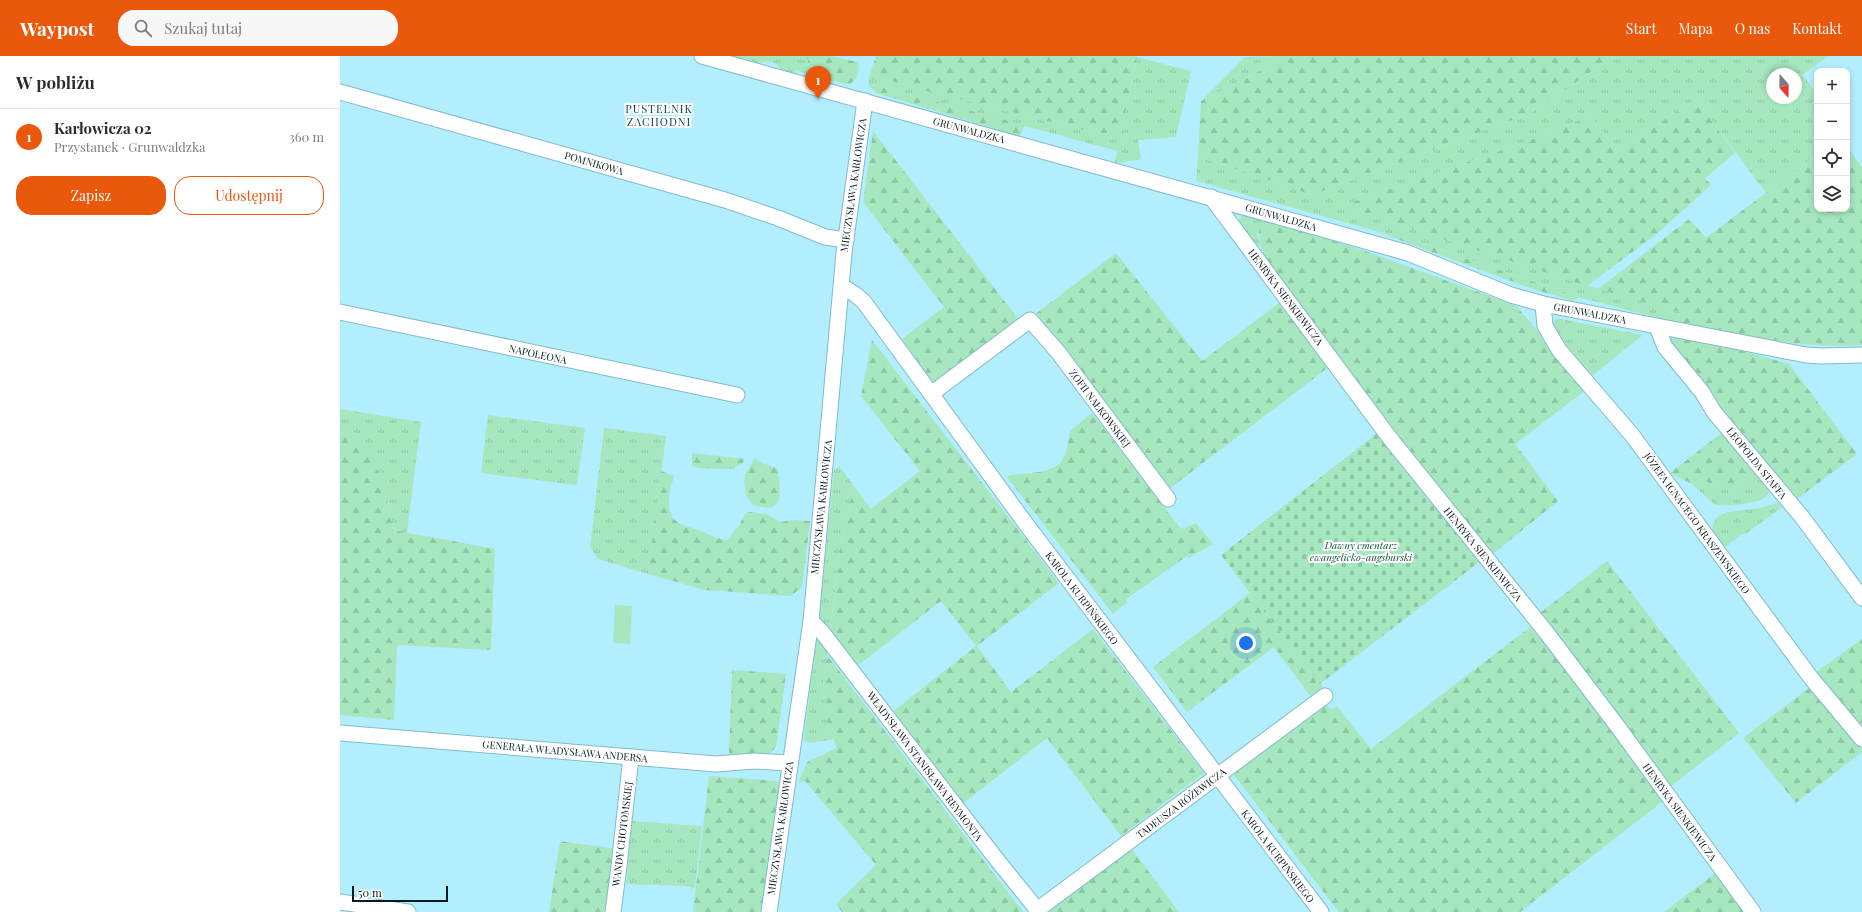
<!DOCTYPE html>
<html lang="pl">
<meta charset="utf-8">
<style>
:root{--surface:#fff;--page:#f7f7f7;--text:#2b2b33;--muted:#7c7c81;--line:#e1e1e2;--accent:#ea580c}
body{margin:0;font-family:"Playfair Display",serif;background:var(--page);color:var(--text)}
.controls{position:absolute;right:12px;top:12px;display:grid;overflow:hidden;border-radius:8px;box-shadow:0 2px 6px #0003}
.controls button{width:36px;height:36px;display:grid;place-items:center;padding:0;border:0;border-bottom:1px solid var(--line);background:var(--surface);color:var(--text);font:20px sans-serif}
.compass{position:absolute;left:1426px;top:12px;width:36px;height:36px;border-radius:50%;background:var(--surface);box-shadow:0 2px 6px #0003;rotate:160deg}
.scale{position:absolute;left:12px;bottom:10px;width:96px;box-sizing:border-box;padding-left:4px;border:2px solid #031a20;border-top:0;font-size:11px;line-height:14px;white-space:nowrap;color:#031a20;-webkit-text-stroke:3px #fff;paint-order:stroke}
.you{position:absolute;left:906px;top:587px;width:14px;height:14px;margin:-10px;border:3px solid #fff;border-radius:50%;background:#1a73e8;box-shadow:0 0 0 6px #1a73e833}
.badge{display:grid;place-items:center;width:26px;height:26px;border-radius:50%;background:var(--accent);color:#fff;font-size:13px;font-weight:700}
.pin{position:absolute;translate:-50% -33px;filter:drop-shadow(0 1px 2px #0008)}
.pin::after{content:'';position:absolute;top:21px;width:14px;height:12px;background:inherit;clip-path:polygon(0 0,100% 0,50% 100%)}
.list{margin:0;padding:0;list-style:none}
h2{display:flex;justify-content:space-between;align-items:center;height:52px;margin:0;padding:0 16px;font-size:17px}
h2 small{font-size:13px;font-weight:400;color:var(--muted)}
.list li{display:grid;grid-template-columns:26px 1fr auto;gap:12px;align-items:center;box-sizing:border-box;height:56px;padding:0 16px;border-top:1px solid var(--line)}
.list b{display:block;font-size:15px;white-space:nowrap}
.list p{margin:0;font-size:13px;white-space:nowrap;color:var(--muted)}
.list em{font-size:13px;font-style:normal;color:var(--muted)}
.actions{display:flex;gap:8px;padding:12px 16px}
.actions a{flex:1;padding:9px 0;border:1px solid var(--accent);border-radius:16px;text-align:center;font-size:14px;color:var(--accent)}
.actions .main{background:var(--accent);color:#fff}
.icon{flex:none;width:22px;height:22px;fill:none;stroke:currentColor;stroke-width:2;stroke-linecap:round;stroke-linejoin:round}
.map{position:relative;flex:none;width:1522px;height:856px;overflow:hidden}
header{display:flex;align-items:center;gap:24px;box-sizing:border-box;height:56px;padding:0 20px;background:var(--accent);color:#fff}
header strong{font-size:19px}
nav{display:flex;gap:22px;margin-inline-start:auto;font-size:14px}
.search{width:280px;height:36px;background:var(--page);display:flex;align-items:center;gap:10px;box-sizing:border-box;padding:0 14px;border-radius:16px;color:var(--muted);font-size:15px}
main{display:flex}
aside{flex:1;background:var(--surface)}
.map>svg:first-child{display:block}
.grass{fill:url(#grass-tufts);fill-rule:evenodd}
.forest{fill:url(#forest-firs)}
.cemetery{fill:url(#cemetery-stones)}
.garden{fill:#a6e7bf}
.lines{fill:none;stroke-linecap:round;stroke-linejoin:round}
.street-casing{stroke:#81bbcb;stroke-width:17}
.street{stroke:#fff;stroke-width:15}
.labels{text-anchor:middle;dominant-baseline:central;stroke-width:4;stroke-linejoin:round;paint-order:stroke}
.street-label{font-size:10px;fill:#031a20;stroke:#fff}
.park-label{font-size:10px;font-style:italic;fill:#0f4f30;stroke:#fff}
.neighbourhood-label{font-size:11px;letter-spacing:1px;fill:#093843;stroke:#fff}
</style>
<header>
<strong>Waypost</strong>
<div class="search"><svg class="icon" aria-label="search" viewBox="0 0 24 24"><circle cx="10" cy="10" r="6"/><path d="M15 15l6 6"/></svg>Szukaj tutaj</div>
<nav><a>Start</a><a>Mapa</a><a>O nas</a><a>Kontakt</a></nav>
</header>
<main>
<aside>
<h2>W pobliżu<small></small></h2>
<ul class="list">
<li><span class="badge">1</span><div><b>Karłowicza 02</b><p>Przystanek · Grunwaldzka</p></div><em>360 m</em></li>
</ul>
<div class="actions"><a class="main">Zapisz</a><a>Udostępnij</a></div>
</aside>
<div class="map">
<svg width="1522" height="856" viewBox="0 0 1522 856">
<defs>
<pattern id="grass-tufts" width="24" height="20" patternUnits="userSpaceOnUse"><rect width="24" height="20" fill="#a6e7bf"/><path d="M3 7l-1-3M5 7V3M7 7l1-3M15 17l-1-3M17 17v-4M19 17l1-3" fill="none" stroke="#8dc6a4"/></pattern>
<pattern id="forest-firs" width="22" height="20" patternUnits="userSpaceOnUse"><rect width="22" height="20" fill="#a6e7bf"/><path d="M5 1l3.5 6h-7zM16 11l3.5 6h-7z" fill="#8dc6a4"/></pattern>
<pattern id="cemetery-stones" width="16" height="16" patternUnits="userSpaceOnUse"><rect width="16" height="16" fill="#a6e7bf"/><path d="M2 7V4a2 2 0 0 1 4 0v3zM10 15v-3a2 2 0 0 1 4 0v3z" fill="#8dc6a4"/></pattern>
</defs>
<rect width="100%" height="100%" fill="#b2eefe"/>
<g class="grass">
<path d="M389 0H459L468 3 469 18 456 15 455 18 442 15 436 8 427 5 418 8Z"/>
<path d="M944 0 913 19 861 45 905 1Z"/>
<path d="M1274 0H1489L1462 19 1477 38V98L1426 137 1356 43 1278 96 1251 60 1188 85 1002 150 1232 225 1340 256 1338 267 1238 241 1087 189 856 125 858 100 972 139 1191 57ZM1432 18H1456V42H1432Z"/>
<path d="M797 1 851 15 836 81 798 84 801 103 774 108 778 95 528 28 530 18 575 32 780 83Z"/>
<path d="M907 159 932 165 917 179 921 191 909 182 898 165 902 160Z"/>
<path d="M1216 262 1303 279 1252 320 1211 271Z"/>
<path d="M0 353 81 366 67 477 58 475 51 469 48 448 15 381 0 376Z"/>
<path d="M148 359 245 372 237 429 141 417Z"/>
<path d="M264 372 326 380 308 518 258 503 250 491Z"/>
<path d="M500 411 514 430 501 487 483 631 489 670 494 683 470 687 464 684 465 672 477 582 494 413Z"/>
<path d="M1418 414C1422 420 1430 428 1429 436 1426 449 1384 451 1374 448L1352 428 1359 423 1391 435Z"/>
<path d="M1442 446 1446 448 1407 477 1401 479 1384 492 1372 476C1372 453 1395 456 1412 453 1422 452 1432 448 1442 446Z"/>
<path d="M292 765 362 770 355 832 345 830 286 828Z"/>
</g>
<g class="forest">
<path d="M459 0H490L518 6C520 16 517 23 509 29L469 18 468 3Z"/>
<path d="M536 0H797L780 83 575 32 530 18Z"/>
<path d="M944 0H1274L1191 57 972 139 858 100 861 45 913 19Z"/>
<path d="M528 28 685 69 680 80 536 37Z"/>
<path d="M1356 43 1395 97 1365 122 1371 129 1319 176 1247 230 1002 150 1188 85 1251 60 1278 96Z"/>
<path d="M533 75 680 265 596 330 562 283 604 251 523 146Z"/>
<path d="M1507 91 1522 111V289C1460 293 1399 279 1338 267L1340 256 1258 233 1349 163 1366 182 1477 98V153H1507Z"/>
<path d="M932 165 1022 194 1169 247 1178 252 1247 333 1175 388 1218 445 1149 501 946 232C934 213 914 192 920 168Z"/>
<path d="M1032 174 1087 189 1238 241 1233 245 1193 233Z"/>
<path d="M776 197 862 305 939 247 990 310 829 433 694 259Z"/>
<path d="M1333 279 1396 293 1449 308 1517 398 1453 446 1333 292 1329 282Z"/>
<path d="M532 284 719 527 637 590 671 636 753 573 864 717 781 780 707 682 621 749 551 657 636 590 601 545 516 611 490 578 501 487 514 430 531 453 580 415 521 340Z"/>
<path d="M752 357 841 473 856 467 873 488 849 502 847 500 786 543 787 546 773 558 667 421 669 419C683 418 709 417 719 408 727 401 728 385 730 375Z"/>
<path d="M1385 374 1418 414 1391 435 1359 423 1352 428 1330 417Z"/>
<path d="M0 376 15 381 27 395 43 426 53 472 58 475 155 493 151 594 57 589 54 664 0 659Z"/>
<path d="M352 397 404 403 403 407 393 413 359 412 352 410Z"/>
<path d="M415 402C421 409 430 408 438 413 438 424 446 449 429 452 424 452 418 450 413 449L406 440 404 425 405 419Z"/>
<path d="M321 415 334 420C330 432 325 454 335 464 341 470 350 471 358 474 368 478 377 483 387 484L399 470 405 458 409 456 427 458 440 466 455 464 470 465 462 531 451 540 365 534 308 518Z"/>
<path d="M1267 505 1399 677 1330 731 1196 560Z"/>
<path d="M910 537 985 634 973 644 934 591 847 656 813 611Z"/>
<path d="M1193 569 1327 742 1180 856H999L891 715 984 645 991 654 997 650 1031 693Z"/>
<path d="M1522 583V676L1476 616Z"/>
<path d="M487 599 683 856H502L496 848 536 809 465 725 458 727 467 706 497 692 489 670 483 631Z"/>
<path d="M392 614 446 618 436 691 428 699 389 698Z"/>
<path d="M1473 629 1522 694V696L1456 747 1403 682Z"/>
<path d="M369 720 437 725 441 732 424 856H353Z"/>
<path d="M220 785 275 793 267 856H209Z"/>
<path d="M791 792 839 856H708Z"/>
<path d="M1376 816 1407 856H1324L1370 821Z"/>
</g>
<path class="cemetery" d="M1040 375 1142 504 980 628 881 499Z"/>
<path class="garden" d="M275 549 292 550 290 588 273 587Z"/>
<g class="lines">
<defs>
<g id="street">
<path d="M362 0 1068 197 1171 239 1203 248 1466 299 1481 300 1522 299"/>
<path d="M0 36 385 144 438 162 485 181 506 184"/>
<path d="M871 141 1049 381 1206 576 1278 671 1413 856"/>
<path d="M502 230 516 239 524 246 686 468 981 856"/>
<path d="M1203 248 1205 270 1219 294 1292 379 1471 622 1522 683"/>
<path d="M0 256 397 339"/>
<path d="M1317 271 1325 291 1362 336 1374 356 1462 461 1522 542"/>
<path d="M591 338 690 264 718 296 828 443"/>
<path d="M471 565 482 576 654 800 699 856"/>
<path d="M0 677 376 708 414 705 449 707"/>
<path d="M0 846 68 856"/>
<path d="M697 854 985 640"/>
<path d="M273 856 279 810 291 701"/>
<path d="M429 856 471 565 504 197 525 45"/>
</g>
</defs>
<use href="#street" class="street-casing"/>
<use href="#street" class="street"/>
</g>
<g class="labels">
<g class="street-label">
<text transform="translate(629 74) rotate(15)">GRUNWALDZKA</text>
<text transform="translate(254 107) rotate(16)">POMNIKOWA</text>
<text transform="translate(513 129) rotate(-82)">MIECZYSŁAWA KARŁOWICZA</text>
<text transform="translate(941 161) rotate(16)">GRUNWALDZKA</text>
<text transform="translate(946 241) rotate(53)">HENRYKA SIENKIEWICZA</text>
<text transform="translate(1250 257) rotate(11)">GRUNWALDZKA</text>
<text transform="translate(198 298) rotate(12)">NAPOLEONA</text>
<text transform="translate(760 352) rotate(53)">ZOFII NAŁKOWSKIEJ</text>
<text transform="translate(1417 407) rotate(51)">LEOPOLDA STAFFA</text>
<text transform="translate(481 451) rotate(-84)">MIECZYSŁAWA KARŁOWICZA</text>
<text transform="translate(1357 467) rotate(54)">JÓZEFA IGNACEGO KRASZEWSKIEGO</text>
<text transform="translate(1143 498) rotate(51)">HENRYKA SIENKIEWICZA</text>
<text transform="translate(742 542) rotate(53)">KAROLA KURPIŃSKIEGO</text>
<text transform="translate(225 695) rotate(5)">GENERAŁA WŁADYSŁAWA ANDERSA</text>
<text transform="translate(585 710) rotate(53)">WŁADYSŁAWA STANISŁAWA REYMONTA</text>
<text transform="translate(841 747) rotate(-37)">TADEUSZA RÓŻEWICZA</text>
<text transform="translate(1340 756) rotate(54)">HENRYKA SIENKIEWICZA</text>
<text transform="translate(440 772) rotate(-82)">MIECZYSŁAWA KARŁOWICZA</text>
<text transform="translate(282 778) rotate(-83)">WANDY CHOTOMSKIEJ</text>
<text transform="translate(938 800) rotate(53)">KAROLA KURPIŃSKIEGO</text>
</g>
<g class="park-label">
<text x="1021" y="489">Dawny cmentarz<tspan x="1021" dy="12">ewangelicko-augsburski</tspan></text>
</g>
<g class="neighbourhood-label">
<text x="319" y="52">PUSTELNIK<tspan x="319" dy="13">ZACHODNI</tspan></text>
</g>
</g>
</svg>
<div class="controls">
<button>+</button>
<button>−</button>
<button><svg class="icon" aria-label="locate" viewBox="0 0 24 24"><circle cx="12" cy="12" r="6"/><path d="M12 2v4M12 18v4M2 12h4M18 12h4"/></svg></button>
<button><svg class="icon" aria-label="layers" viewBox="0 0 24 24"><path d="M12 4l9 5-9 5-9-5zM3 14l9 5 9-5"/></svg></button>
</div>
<svg class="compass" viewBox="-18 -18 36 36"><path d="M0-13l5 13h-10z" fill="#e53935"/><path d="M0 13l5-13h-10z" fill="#7c7c81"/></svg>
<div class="scale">50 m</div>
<div class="you"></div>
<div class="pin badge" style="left:478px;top:43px">1</div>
</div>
</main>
